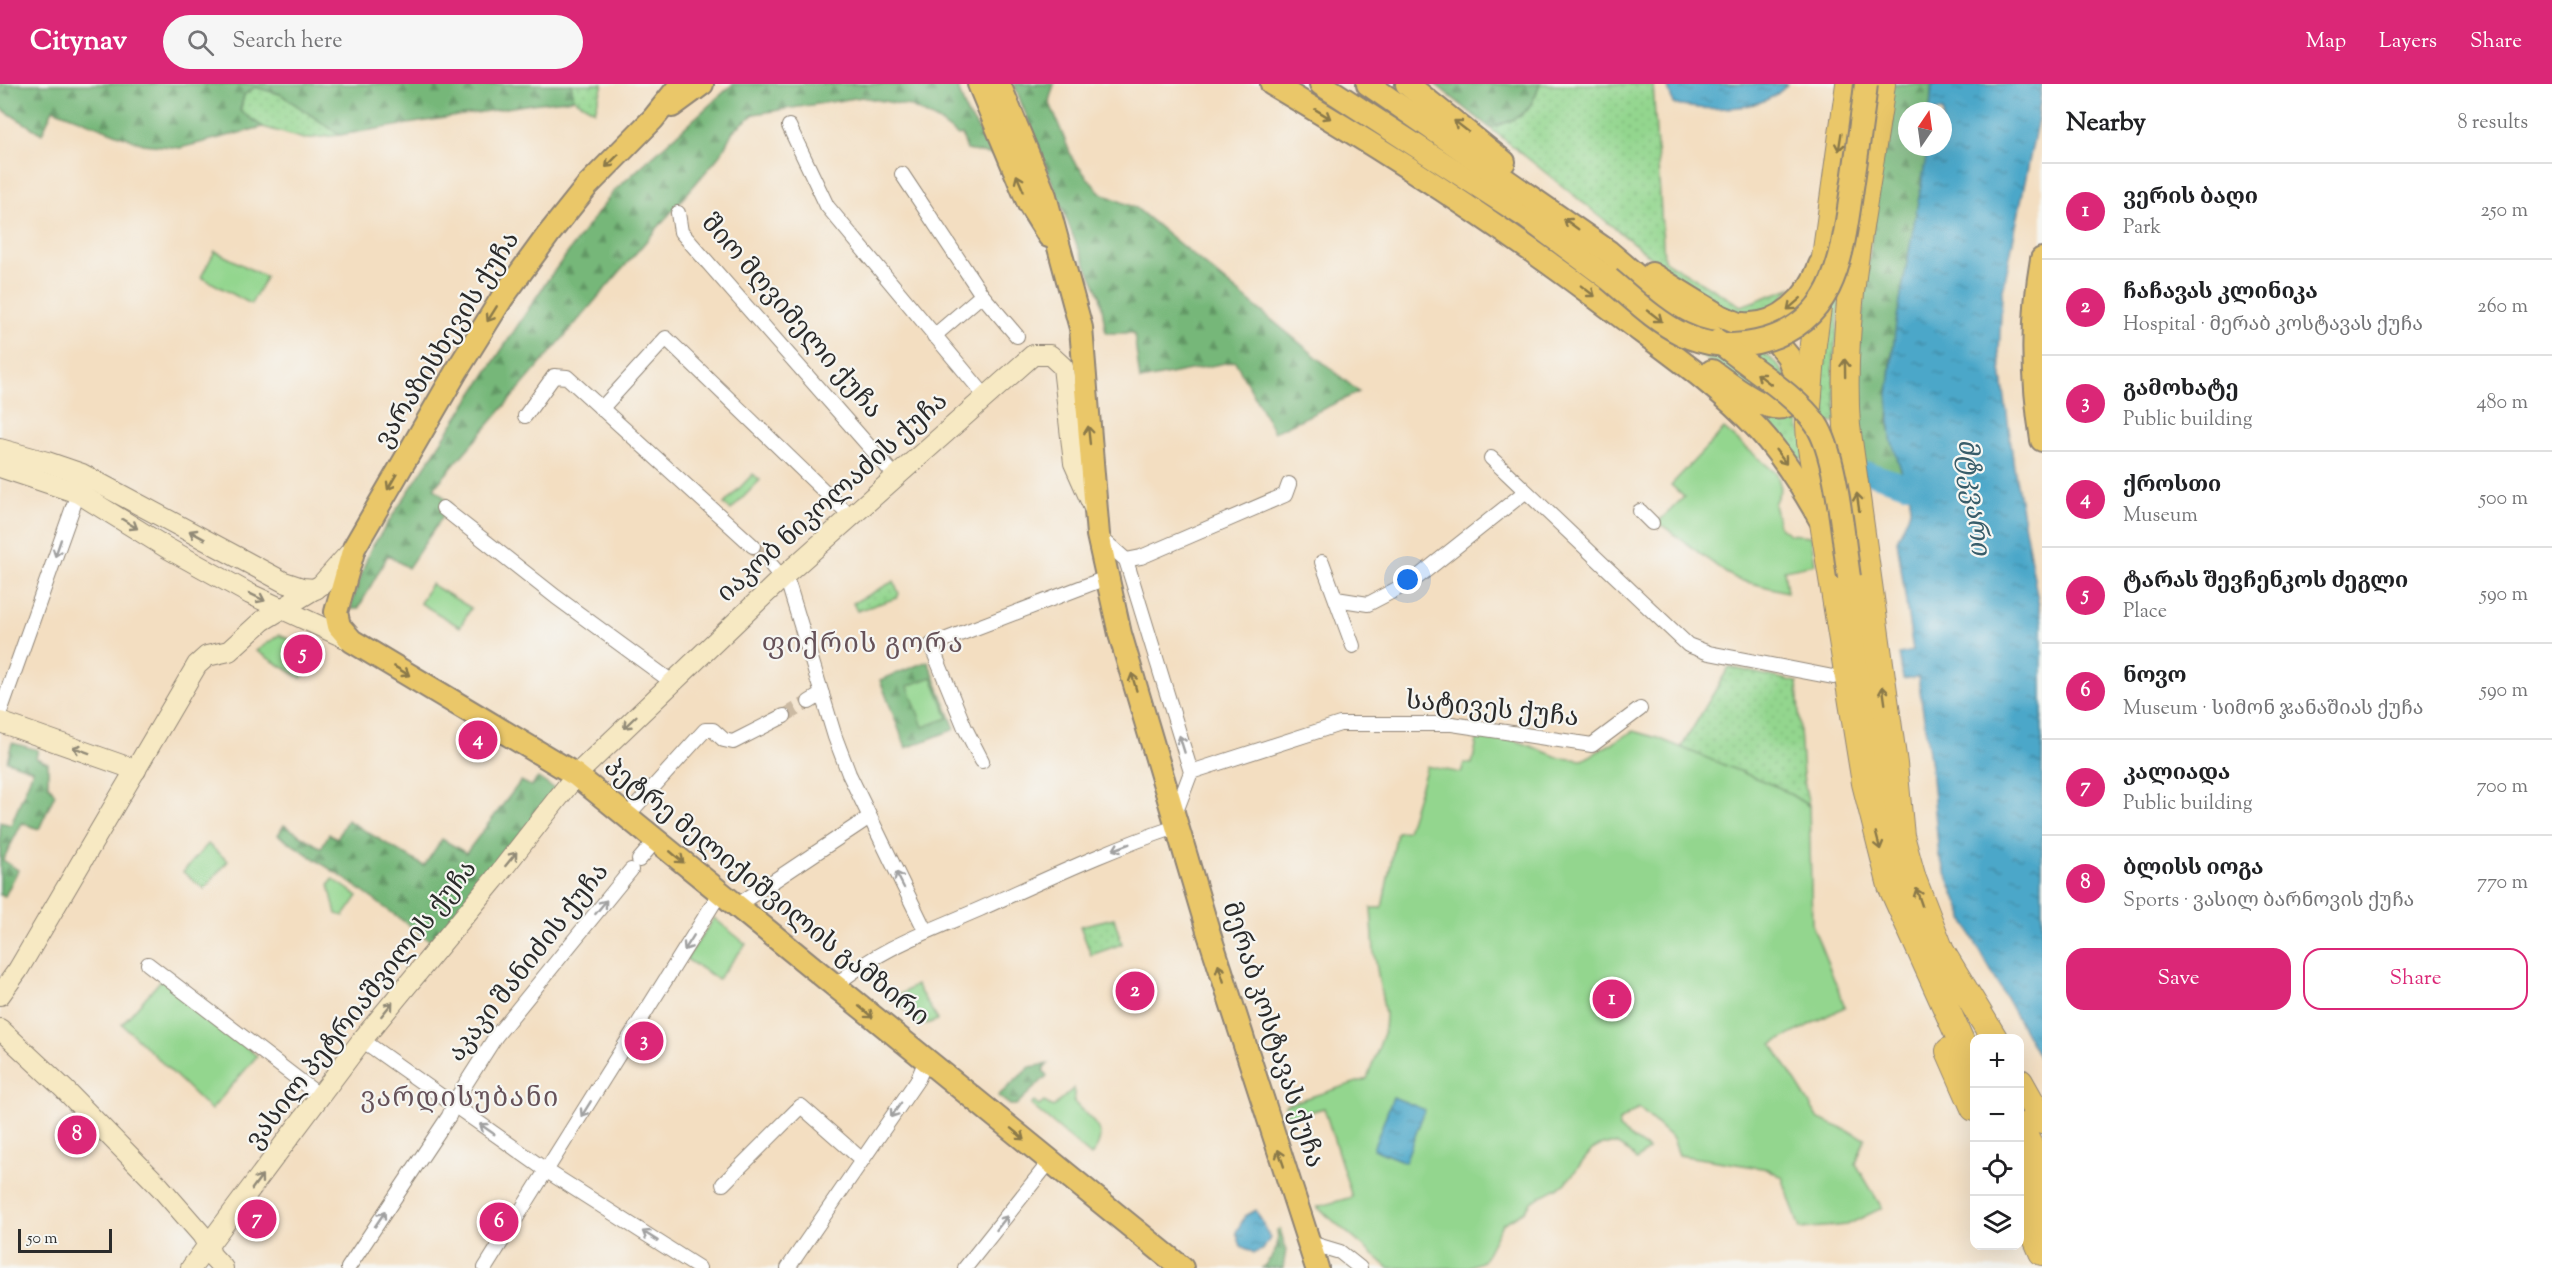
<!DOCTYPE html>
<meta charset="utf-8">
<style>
:root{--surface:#fff;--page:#f6f6f6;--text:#202124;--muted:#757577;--line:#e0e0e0;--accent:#db2777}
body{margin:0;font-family:"Sorts Mill Goudy","Noto Serif Georgian",serif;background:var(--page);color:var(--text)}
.controls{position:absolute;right:18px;bottom:18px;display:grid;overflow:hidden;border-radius:12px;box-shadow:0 6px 24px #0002}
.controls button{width:54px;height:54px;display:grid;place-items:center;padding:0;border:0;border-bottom:2px solid var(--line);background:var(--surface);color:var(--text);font:30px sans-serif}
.compass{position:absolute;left:1898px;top:18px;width:54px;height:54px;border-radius:50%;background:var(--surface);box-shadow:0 6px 24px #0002;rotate:13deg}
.scale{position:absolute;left:18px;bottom:15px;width:94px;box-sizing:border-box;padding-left:6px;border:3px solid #2b2b2b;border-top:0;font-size:16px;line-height:21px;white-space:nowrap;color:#2b2b2b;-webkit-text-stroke:4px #f6f6f2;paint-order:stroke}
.you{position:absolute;left:1408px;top:496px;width:21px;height:21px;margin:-15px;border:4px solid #fff;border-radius:50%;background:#1a73e8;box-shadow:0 0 0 9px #1a73e833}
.badge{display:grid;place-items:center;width:39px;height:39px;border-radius:50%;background:var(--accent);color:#fff;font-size:20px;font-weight:700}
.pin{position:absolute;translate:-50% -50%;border:3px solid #fff;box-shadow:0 2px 6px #0006}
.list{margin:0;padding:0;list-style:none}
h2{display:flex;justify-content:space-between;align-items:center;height:78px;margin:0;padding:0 24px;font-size:26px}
h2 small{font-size:20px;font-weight:400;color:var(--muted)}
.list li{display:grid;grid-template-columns:39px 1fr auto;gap:18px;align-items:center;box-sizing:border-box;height:96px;padding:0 24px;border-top:2px solid var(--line)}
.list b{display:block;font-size:22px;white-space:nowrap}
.list p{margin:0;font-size:20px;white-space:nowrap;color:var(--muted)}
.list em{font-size:20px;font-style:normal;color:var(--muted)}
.actions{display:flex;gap:12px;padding:18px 24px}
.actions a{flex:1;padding:14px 0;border:2px solid var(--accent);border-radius:18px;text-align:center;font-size:21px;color:var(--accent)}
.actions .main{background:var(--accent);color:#fff}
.icon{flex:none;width:33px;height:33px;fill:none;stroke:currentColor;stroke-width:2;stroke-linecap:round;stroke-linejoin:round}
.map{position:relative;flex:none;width:2042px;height:1184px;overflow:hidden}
header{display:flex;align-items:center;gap:36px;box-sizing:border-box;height:84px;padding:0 30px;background:var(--accent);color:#fff}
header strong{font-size:28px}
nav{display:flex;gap:33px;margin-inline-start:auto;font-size:21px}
.search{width:420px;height:54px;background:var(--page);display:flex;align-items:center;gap:15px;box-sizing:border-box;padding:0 21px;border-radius:33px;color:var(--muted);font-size:22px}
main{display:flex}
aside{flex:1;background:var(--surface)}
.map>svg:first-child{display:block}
.grass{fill:url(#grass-dots);stroke:#5f805c;stroke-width:1.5}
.forest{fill:url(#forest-firs);stroke:#507152;stroke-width:1.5}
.park{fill:#93d68e;stroke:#5f805c;stroke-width:1.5}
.water{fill:url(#water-ripples);stroke:#3b697a;stroke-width:1.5}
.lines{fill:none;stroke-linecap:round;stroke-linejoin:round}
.river{stroke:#4ba7c9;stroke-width:22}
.street-tunnel{stroke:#cbbaa3;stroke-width:14;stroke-dasharray:14 7;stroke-linecap:butt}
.street-casing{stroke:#8f8476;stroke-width:16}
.secondary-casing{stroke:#8f8476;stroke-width:22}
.primary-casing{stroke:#8f8476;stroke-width:26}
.highway-casing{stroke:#8f8476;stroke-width:28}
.street{stroke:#fff;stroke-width:14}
.secondary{stroke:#f7e9c3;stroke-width:20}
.primary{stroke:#eac769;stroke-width:22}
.highway{stroke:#eac769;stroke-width:26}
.primary-bridge-casing{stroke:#8f8476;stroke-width:26;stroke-linecap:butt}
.primary-bridge{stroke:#eac769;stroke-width:22}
.oneway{stroke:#8a794a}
.oneway2{stroke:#918a77}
.oneway3{stroke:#a0a0a0}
.labels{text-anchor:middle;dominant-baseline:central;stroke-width:4.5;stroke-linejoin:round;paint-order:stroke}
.street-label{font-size:26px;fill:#2b2b2b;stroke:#f6f6f2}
.water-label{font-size:27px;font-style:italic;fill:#385d6a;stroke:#f6f6f2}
.neighbourhood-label{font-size:27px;letter-spacing:1.5px;fill:#665259;stroke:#f6f6f2}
</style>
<header>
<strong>Citynav</strong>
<div class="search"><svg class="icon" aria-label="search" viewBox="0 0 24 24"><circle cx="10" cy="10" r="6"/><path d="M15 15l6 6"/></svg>Search here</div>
<nav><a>Map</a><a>Layers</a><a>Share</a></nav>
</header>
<main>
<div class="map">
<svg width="2042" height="1184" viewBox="0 0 2042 1184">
<defs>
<pattern id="grass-dots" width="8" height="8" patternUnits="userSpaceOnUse" patternTransform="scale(1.5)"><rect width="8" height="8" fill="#93d68e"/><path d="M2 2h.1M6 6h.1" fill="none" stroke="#7fb87b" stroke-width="1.8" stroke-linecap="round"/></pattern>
<pattern id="forest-firs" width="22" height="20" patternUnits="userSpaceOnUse" patternTransform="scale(1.5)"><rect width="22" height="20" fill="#76b779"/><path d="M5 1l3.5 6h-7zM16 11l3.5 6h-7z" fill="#619563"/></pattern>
<pattern id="water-ripples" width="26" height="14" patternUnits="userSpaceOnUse" patternTransform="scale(1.5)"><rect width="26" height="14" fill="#4ba7c9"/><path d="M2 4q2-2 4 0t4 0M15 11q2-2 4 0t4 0" fill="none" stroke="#3f88a3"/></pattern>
</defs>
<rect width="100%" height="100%" fill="#f6f6f2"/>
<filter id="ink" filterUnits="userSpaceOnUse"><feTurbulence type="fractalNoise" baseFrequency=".0167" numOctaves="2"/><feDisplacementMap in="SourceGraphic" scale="12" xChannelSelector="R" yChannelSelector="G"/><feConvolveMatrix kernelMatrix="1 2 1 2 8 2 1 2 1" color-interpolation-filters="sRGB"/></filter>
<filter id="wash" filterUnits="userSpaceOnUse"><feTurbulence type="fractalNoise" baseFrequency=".008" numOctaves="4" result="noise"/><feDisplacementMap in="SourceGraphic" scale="24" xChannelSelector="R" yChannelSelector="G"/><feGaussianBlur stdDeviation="1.35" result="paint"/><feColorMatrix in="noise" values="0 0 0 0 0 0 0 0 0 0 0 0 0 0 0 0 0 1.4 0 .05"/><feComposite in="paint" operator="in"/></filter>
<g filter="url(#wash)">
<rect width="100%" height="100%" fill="#f3dec1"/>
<g class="grass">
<path d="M571 0H603L595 27 574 15Z"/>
<path d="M1540 0H1653L1664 176 1741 222 1791 204C1785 211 1779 219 1771 225 1748 244 1714 219 1693 207L1490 44C1520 34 1529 32 1540 0Z"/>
<path d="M255 3 280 10 340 51 304 55 263 43 240 28 244 11Z"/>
<path d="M1841 208 1833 283 1837 339 1825 338 1818 326 1825 228Z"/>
<path d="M1685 220C1717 240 1777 266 1791 302L1776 316 1752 308 1679 256Z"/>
<path d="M1793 323 1809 372 1796 376 1755 328Z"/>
<path d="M894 497 899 510 897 514 857 527 853 519Z"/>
<path d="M1729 583 1797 598 1803 692 1809 722 1780 704 1681 664Z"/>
<path d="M1114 834 1122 860 1091 871 1080 842Z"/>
</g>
<g class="forest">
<path d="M0 0H571L574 15 531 20 340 51 280 10 255 3 244 11 240 27 263 43 180 64 143 60 53 25 42 50 0 24Z"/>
<path d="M733 0H957L966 28 998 72 967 66 962 51 958 52 938 37 910 22 862 13 754 30 733 47 721 70 434 404 451 420 408 484 388 471 358 525H351L353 514 370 466 549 194 614 107Z"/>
<path d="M1014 0H1054L1049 17 1073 76 1100 109 1136 124 1359 308 1274 348 1235 277 1140 296 1134 249H1106L1100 211 1075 157Z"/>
<path d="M1435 0H1540C1529 32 1520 34 1490 44Z"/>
<path d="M1890 0H1932L1930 27H1907V63H1928L1891 275 1888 338 1903 392 1897 393 1863 380 1856 295 1858 268Z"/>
<path d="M928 577 955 645 906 664 880 596Z"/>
<path d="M12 659 38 666 36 674 48 679V700L55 710 39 745 22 739 3 776 18 786 5 812 0 811V738L11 741 33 686 7 677Z"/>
<path d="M538 694 559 708 432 858 344 794 278 751 284 741 321 764 329 750 337 754 347 736 424 782 442 755 466 769 521 697 531 702Z"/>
<path d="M1048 980 1043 986 1047 992 1016 1021H1010L998 1012 1030 983Z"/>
<path d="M1280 1145 1286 1166 1283 1184H1262C1274 1172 1280 1163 1277 1146Z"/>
</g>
<g class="park">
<path d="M215 167 266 193 251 220 201 193Z"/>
<path d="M1724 345 1777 390 1781 404 1774 420 1779 442 1789 450 1811 452 1815 480 1784 486 1787 508 1739 496 1726 489 1658 438 1684 413 1671 401Z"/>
<path d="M753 390 760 396 731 426 724 420Z"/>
<path d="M431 500 471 524 460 543 420 519Z"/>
<path d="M279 551 327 572 301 594 256 567Z"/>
<path d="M932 593 948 634 923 643 908 602Z"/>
<path d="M1479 647 1523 659 1560 674 1583 676 1633 647 1658 654 1780 704 1809 722 1812 840 1845 923 1772 960 1819 1035 1865 1054 1856 1080 1882 1124 1847 1141 1800 1145 1782 1093 1768 1085 1679 1071 1673 1055 1639 1024 1619 1037V1045L1649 1066 1636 1076 1631 1069 1616 1060H1603L1592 1066 1565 1100 1532 1117 1525 1127 1502 1140 1483 1177 1466 1184H1389L1317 1123 1352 1113 1324 1024 1288 1034 1285 1021 1367 995 1384 949 1385 930 1374 868 1371 824H1382L1397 748 1407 747 1427 682 1461 689 1464 679 1472 680Z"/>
<path d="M208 760 228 777 204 805 183 788Z"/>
<path d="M333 795 358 812 344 832 336 830 329 801Z"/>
<path d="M714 834 746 860 718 895 686 875Z"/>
<path d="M162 895 257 972 211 1026 122 940Z"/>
<path d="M916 901 938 936 920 942 894 914Z"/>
<path d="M1074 1004V1018C1089 1036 1113 1045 1091 1072L1031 1021 1034 1018 1039 1022 1044 1018 1053 1023Z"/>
</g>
<g class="water">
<path d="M1667 0H1787C1768 28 1704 28 1673 20Z"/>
<path d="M1932 0H2042L2038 34 2002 211 1999 269 2014 383 2042 538V979L1970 849 1939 772 1931 683 1918 593 1903 595 1899 570 1913 567 1897 456 1910 427V414L1891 355 1888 311 1896 239 1928 63H1943V27H1930Z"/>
<path d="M1393 1013 1425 1026 1405 1078 1373 1065Z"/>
<path d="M1256 1126 1270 1154 1263 1166 1254 1169 1241 1162 1236 1148 1245 1132Z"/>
</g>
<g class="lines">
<path class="river" d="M1869 389 1906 401 1937 398"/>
</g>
</g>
<g filter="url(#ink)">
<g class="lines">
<g class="street-tunnel">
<path d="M753 462 772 482"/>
<path d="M784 632 809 618"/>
</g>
<defs>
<g id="street">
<path d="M789 42 827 122 986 313"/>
<path d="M902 90 982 211 1017 252"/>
<path d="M678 129 681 148 896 393"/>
<path d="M934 252 982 211"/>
<path d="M601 325 666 254 851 433"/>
<path d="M525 332 554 292 567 293 753 462"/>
<path d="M1491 374 1688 561 1709 569 1833 593 1847 585"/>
<path d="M443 424 556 513 672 598"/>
<path d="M1640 427 1652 439"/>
<path d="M1100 453 1126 476 1191 688 1174 733"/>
<path d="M1126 476 1141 473 1285 411 1289 400"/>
<path d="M1322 478 1353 562"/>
<path d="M772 482 789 502 835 653 849 690 926 848"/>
<path d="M1336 515 1368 520 1414 496 1525 408"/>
<path d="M809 618 822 610"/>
<path d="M0 628 78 409"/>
<path d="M982 677 965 644 931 561 1106 494"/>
<path d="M1191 688 1340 640H1452L1592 661 1640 625"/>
<path d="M627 732 705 646H713L724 656 733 658 784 632"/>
<path d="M639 776 656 756"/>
<path d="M736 822 868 734"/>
<path d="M148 880 320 1012"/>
<path d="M835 902C877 865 930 847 980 825 1045 796 1109 765 1176 743"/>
<path d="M362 956 547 1087 699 1184"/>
<path d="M723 1100 801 1022 861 1075"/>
<path d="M1310 1159 1340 1168 1360 1184"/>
<path d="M348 1184 449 1032 456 1015 496 952 631 786"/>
<path d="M485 1184 720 809"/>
<path d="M788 1184 918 995 926 976"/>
<path d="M965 1184 1051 1076"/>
</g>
<g id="secondary">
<path d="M0 365 47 378 82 390 284 498 302 504 316 505"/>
<path d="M0 383 78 409 167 464 250 510 352 557"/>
<path d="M0 638 136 686"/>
<path d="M0 911 18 886 197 581 207 572 229 567 262 537 321 501 353 465"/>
<path d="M0 945 64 1005 160 1103 202 1151 208 1161 211 1171 223 1184"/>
<path d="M191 1184 362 956 494 796 576 691 783 493 1033 271H1050L1063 283 1074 379 1094 424"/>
</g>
<g id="primary">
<path d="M681 0 653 35 588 101 548 151 502 214 456 288 354 464 336 528 339 542 352 557 576 691 1182 1184"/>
<path d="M979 0 1029 120 1049 152"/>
<path d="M999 0 1045 112 1081 244 1098 451 1120 550 1209 850 1317 1184"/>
<path d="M1272 0C1391 70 1505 144 1615 228 1664 265 1716 300 1759 346 1783 372 1802 403 1820 435"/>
<path d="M1321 0 1526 133 1609 195"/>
<path d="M1368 0 1609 168 1660 212 1712 252"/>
<path d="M1407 0 1504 78"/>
<path d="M672 22 702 0"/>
<path d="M2042 175C2031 237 2032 294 2042 356"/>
<path d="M1652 190 1720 232 1774 255 1788 272 1795 292 1794 308 1786 322C1766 331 1729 299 1712 287"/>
<path d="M1743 240C1779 243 1809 213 1820 181"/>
<path d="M1849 493 1871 639 1891 723"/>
</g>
<g id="highway">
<path d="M1849 0 1813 260 1808 323 1810 358 1865 699 1891 802 1974 986"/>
<path d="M1882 0C1867 116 1839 224 1847 342L1894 680 1901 752 1913 795 1941 867 1994 954"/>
<path d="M1949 967 1974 1024"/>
<path d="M2020 998 2042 1037"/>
<path d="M2020 1042 2042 1088"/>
<path d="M2020 1076 2042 1124"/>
<path d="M2020 1117 2042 1168"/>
</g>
</defs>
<use href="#street" class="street-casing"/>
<use href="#secondary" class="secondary-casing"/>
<use href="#primary" class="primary-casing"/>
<use href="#highway" class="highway-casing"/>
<use href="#street" class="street"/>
<use href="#secondary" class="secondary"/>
<use href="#primary" class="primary"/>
<use href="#highway" class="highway"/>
<defs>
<g id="primary-bridge">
<path d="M1609 195C1632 214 1655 237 1682 250 1705 261 1732 264 1757 258 1837 240 1842 171 1852 104 1857 69 1862 35 1866 0"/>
<path d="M1718 257C1746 281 1796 311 1816 340 1837 371 1843 455 1849 493"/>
</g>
</defs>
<use href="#primary-bridge" class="primary-bridge-casing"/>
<use href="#primary-bridge" class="primary-bridge"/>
</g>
<defs><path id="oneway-shaft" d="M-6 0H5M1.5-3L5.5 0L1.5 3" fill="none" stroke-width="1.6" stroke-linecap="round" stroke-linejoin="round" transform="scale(1.5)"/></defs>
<g class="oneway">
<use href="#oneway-shaft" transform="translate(1323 30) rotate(31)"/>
<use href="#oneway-shaft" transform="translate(1461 42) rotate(-142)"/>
<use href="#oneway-shaft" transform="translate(1840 58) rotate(99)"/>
<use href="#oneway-shaft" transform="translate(612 77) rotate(135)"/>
<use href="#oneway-shaft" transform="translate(1020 99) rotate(-113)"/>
<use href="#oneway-shaft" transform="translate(1571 140) rotate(-144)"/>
<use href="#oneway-shaft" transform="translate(1588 207) rotate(37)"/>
<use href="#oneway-shaft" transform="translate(1794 220) rotate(139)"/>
<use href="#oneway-shaft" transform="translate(492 230) rotate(122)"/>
<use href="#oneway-shaft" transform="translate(1655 232) rotate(38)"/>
<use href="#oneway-shaft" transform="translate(1845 284) rotate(-91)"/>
<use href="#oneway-shaft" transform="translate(1764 295) rotate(-142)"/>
<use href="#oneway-shaft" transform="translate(1089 351) rotate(-96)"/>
<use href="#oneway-shaft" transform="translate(1781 373) rotate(53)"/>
<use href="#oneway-shaft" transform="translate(392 398) rotate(120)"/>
<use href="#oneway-shaft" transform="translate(1858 418) rotate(-98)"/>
<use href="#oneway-shaft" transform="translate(402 587) rotate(31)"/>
<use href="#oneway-shaft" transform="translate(1134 598) rotate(-106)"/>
<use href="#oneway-shaft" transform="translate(1884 611) rotate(-98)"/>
<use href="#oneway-shaft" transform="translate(1878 757) rotate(75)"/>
<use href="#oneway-shaft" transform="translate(677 773) rotate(40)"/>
<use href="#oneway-shaft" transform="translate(1919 813) rotate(-109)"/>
<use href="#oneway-shaft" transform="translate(1221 889) rotate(-108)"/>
<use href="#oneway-shaft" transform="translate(866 928) rotate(39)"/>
<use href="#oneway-shaft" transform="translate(1018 1050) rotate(39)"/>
<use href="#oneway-shaft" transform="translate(1281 1074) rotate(-109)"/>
</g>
<g class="oneway2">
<use href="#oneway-shaft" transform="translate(130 440) rotate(32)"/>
<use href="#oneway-shaft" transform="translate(197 451) rotate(-151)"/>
<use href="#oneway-shaft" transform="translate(257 513) rotate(26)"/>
<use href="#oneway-shaft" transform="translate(630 638) rotate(136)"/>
<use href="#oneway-shaft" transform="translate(81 666) rotate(-160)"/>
<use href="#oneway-shaft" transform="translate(511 775) rotate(-51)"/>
<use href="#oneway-shaft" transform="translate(387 925) rotate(-51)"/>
<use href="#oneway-shaft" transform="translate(257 1098) rotate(-54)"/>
</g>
<g class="oneway3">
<use href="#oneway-shaft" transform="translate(58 464) rotate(109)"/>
<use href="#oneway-shaft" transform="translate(1182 660) rotate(-107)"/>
<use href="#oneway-shaft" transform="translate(1121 763) rotate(159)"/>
<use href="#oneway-shaft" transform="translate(900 796) rotate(-117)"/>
<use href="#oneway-shaft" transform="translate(601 823) rotate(-51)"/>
<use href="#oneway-shaft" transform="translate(689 859) rotate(122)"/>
<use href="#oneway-shaft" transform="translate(586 1025) rotate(122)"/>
<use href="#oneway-shaft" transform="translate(896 1026) rotate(125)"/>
<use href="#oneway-shaft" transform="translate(487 1045) rotate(-145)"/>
<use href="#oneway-shaft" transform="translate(380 1135) rotate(-56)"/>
<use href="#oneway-shaft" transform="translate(1002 1139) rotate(-52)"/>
<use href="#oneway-shaft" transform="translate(650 1152) rotate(-148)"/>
</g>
</g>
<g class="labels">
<g class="street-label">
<text transform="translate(791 233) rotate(49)">შიო მღვიმელი ქუჩა</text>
<text transform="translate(448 256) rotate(-58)">ვარაზისხევის ქუჩა</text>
<text transform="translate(833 414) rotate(-42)">იაკობ ნიკოლაძის ქუჩა</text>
<text transform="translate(1492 626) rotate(6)">სატივეს ქუჩა</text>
<text transform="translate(766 809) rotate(39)">პეტრე მელიქიშვილის გამზირი</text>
<text transform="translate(529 879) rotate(-52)">აკაკი შანიძის ქუჩა</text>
<text transform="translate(362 921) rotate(-52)">ვასილ პეტრიაშვილის ქუჩა</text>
<text transform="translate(1272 951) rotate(72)">მერაბ კოსტავას ქუჩა</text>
</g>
<g class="water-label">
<text transform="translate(1972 413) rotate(83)">მტკვარი</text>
</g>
<g class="neighbourhood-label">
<text x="863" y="561">ფიქრის გორა</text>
<text x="460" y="1015">ვარდისუბანი</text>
</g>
</g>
</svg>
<div class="controls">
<button>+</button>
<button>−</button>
<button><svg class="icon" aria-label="locate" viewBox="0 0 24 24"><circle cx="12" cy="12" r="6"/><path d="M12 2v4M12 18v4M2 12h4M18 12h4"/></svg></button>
<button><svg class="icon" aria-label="layers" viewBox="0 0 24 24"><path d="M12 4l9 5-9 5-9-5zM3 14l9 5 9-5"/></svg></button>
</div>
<svg class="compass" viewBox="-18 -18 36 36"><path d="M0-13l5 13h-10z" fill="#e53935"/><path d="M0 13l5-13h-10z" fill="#757577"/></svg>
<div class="scale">50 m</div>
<div class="you"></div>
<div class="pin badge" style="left:1612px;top:915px">1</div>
<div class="pin badge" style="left:1135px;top:907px">2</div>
<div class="pin badge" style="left:644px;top:957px">3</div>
<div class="pin badge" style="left:478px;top:656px">4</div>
<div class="pin badge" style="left:303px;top:570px">5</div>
<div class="pin badge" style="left:499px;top:1138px">6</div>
<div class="pin badge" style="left:257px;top:1135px">7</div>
<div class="pin badge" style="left:77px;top:1051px">8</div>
</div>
<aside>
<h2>Nearby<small>8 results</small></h2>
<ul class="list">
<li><span class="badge">1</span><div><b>ვერის ბაღი</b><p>Park</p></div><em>250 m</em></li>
<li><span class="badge">2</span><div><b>ჩაჩავას კლინიკა</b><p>Hospital · მერაბ კოსტავას ქუჩა</p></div><em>260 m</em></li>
<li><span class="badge">3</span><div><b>გამოხატე</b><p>Public building</p></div><em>480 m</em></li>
<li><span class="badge">4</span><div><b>ქროსთი</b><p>Museum</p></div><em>500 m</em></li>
<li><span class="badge">5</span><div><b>ტარას შევჩენკოს ძეგლი</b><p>Place</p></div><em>590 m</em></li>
<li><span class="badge">6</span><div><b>ნოვო</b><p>Museum · სიმონ ჯანაშიას ქუჩა</p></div><em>590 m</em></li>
<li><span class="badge">7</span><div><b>კალიადა</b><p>Public building</p></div><em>700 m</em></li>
<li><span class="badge">8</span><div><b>ბლისს იოგა</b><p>Sports · ვასილ ბარნოვის ქუჩა</p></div><em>770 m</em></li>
</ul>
<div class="actions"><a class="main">Save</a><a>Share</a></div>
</aside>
</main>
